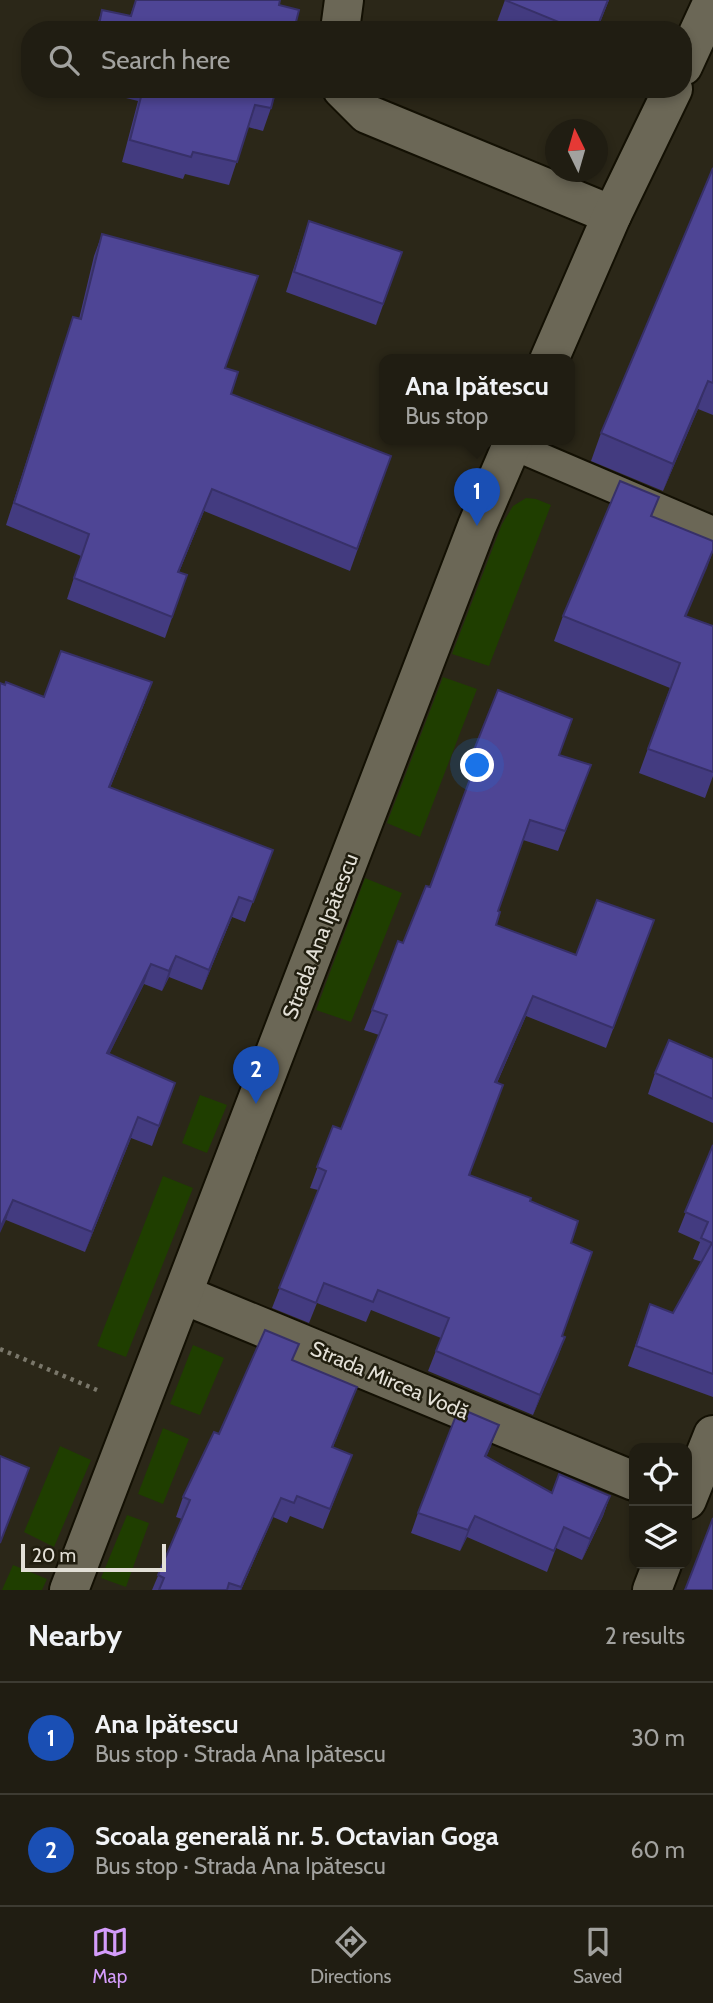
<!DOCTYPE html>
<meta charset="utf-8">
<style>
:root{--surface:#201d12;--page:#28261b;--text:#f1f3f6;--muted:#a2a29f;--line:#3d3b32;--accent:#d49cfb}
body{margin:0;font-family:Cabin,sans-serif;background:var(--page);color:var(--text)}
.controls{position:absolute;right:21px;bottom:21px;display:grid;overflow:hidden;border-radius:14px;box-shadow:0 4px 10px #0003}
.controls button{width:63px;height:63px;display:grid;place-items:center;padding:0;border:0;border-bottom:2px solid var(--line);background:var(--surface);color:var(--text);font:35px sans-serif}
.compass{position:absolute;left:545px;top:119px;width:63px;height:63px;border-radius:50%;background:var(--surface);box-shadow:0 4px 10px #0003;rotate:355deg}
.scale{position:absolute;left:21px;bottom:18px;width:145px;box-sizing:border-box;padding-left:7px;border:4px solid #e3e0d7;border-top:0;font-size:19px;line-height:24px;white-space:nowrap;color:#e3e0d7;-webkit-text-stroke:5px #211e0f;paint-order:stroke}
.you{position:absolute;left:478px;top:766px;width:24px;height:24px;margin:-18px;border:5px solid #fff;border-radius:50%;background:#1a73e8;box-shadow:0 0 0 10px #1a73e833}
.badge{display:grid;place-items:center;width:46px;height:46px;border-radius:50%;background:var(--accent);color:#fff;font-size:23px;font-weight:700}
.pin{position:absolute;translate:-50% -58px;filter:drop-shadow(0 2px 4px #0008)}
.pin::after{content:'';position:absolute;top:37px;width:24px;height:21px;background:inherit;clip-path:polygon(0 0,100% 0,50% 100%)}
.popup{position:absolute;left:379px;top:354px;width:196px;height:91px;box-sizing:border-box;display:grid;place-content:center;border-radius:14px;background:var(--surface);filter:drop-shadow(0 2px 5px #0005);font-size:23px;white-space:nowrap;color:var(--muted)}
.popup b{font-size:26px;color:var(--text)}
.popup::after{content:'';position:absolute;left:50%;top:100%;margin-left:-14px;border:14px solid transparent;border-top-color:var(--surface)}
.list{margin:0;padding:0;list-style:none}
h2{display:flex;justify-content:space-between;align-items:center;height:91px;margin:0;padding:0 28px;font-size:30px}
h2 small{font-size:23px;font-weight:400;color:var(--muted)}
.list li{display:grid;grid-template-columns:46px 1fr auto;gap:21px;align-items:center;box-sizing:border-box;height:112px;padding:0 28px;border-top:2px solid var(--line)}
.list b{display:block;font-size:26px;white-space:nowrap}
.list p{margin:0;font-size:23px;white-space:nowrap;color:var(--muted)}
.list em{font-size:23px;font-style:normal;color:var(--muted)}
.icon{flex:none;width:38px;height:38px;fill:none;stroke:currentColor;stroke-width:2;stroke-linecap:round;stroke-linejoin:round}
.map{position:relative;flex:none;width:713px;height:1590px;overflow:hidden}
.search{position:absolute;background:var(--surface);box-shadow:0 4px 10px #0003;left:21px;right:21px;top:21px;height:77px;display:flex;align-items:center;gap:18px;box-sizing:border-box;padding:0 24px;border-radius:28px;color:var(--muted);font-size:26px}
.sheet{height:315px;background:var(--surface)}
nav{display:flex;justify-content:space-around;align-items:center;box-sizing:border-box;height:98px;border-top:2px solid var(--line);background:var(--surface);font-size:19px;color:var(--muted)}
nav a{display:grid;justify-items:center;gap:4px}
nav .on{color:var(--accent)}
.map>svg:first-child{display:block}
.green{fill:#1f3e00}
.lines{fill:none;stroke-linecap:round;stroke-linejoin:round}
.lane-casing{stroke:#131003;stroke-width:32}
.street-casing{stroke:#131003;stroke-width:42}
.secondary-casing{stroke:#131003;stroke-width:42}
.path{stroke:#7a776a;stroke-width:4.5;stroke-dasharray:3.5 5;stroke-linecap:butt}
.lane{stroke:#6b6756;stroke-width:28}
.street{stroke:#6b6756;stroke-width:38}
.secondary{stroke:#6b6756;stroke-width:38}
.wall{fill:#433b80}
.shaded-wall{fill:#373068}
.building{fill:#4e4595;stroke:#373068;stroke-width:2}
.labels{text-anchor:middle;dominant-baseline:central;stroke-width:5;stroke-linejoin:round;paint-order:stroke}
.street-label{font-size:21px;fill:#e3e0d7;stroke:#211e0f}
</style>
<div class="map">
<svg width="713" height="1590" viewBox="0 0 713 1590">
<rect width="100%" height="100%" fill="#2b2718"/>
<g class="green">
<path d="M526 498 536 499 551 505 489 666 452 654 502 524 513 506Z"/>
<path d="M443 677 477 689 420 837 387 823Z"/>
<path d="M365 878 402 893 351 1022 316 1010Z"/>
<path d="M200 1095 227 1105 207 1153 182 1143Z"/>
<path d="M163 1176 193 1188 126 1357 97 1346Z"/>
<path d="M193 1345 224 1358 200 1415 170 1404Z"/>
<path d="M163 1428 189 1439 163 1504 138 1494Z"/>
<path d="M60 1446 91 1460 54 1547 24 1532Z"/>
<path d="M127 1515 149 1523 126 1587 101 1578Z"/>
<path d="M13 1565 47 1579 42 1590H2Z"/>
</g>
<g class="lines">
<defs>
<path id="lane" d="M512 445 713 531"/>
<g id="street">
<path d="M340 30 344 0"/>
<path d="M342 89 367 114 612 215"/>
<path d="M184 1295 634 1481"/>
<path d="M687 1500 713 1435"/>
<path d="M652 1590 662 1564"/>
</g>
<g id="secondary">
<path d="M683 66 713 1"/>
<path d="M549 360 612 215 673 89"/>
<path d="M69 1590 477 526 514 440"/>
</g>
</defs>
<use href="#lane" class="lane-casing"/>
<use href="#street" class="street-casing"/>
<use href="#secondary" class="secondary-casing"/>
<path class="path" d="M0 1349 97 1390"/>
<use href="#lane" class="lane"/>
<use href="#street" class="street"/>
<use href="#secondary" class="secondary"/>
</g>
<g class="wall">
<path d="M136 0H280L279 5 294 30H95L102 10 130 16Z"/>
<path d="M505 0H609L597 30H494Z"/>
<path d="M90 89H276L271 108 263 131 248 127 229 185 185 174 183 179 122 162 138 101Z"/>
<path d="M713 168V415L698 409 663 491 591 461 601 433Z"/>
<path d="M309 221 402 252 376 325 286 292 302 242Z"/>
<path d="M102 234 225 368 231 394 391 456 350 571 204 511 179 572 187 575 165 638 67 599 81 556 6 525 66 338 73 317 79 319 94 256Z"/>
<path d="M659 497 652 516 713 551 686 616 713 626V776L705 798 639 773 670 688 554 641 563 616Z"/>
<path d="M44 697 145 702 110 788 273 850 245 922 232 917 202 990 169 977 162 991 144 984 109 1054 175 1083 152 1146 131 1138 85 1252 6 1220Z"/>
<path d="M474 750 559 755 583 786 558 851 523 840 498 911 496 925 576 955 654 920 606 1048 526 1016 497 1083 470 1175 530 1201 571 1243 562 1336 565 1337 533 1415 428 1371 441 1338 371 1310 366 1322 317 1303 309 1323 272 1308 318 1190 310 1188 333 1126 341 1129 379 1035 364 1030 372 1010 430 887 473 772 467 770Z"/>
<path d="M713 1059V1123L648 1094 655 1073Z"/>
<path d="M713 1145V1397L628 1366 650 1304 673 1313 702 1262 693 1259 700 1242 678 1232Z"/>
<path d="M293 1360 349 1407 333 1447 352 1455 323 1529 290 1516 287 1523 273 1517 241 1590H152L182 1519 176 1517 183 1497 219 1434Z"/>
<path d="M491 1446 486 1457 552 1493 610 1496 603 1516 582 1560 556 1548 547 1572 467 1537 460 1551 411 1533 418 1513Z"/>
</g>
<g class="shaded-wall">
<path d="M708 381 698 409 663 491 673 464Z"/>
<path d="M212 489 204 511 170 594 178 572Z"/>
<path d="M713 551 707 568 676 641 685 616Z"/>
<path d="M152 682 145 702 102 807 109 787Z"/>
<path d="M239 897 232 917 202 990 209 970Z"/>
<path d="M176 956 169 977 162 991 169 971Z"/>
<path d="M151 964 144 984 100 1073 107 1053Z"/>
<path d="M533 996 526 1016 488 1103 495 1082Z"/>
<path d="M138 1117 131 1138 85 1252 92 1232Z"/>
<path d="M13 1200 6 1220 0 1233V1228Z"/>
<path d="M565 1337 558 1357 533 1415 540 1395Z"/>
<path d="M357 1387 349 1407 325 1466 332 1447Z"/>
<path d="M499 1425 491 1446 478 1477 485 1456Z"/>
<path d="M610 1496 603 1516 582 1560 590 1539Z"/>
<path d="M281 1498 273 1517 241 1590H240Z"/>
<path d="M475 1516 467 1537 460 1551 468 1530Z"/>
</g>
<g class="building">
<path d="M136 0H280L279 5 299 10 294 30H98L102 10 131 16Z"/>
<path d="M505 0H608L596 30H578Z"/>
<path d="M143 89H276L271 108 255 105 237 162 193 152 191 157 130 140Z"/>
<path d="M713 168V383L708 381 673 464 601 433Z"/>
<path d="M309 221 402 252 383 304 294 272Z"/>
<path d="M102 234 258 276 225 368 238 372 231 394 391 456 357 549 212 489 178 572 187 575 172 617 74 578 89 534 14 503 73 317 81 319Z"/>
<path d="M620 481 659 497 651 516 713 541V550L685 616 713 626V772L648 749 680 663 563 616Z"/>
<path d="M61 651 152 682 109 787 273 850 253 902 239 897 209 970 176 956 169 971 151 964 107 1053 175 1083 159 1126 138 1117 92 1232 13 1200 0 1228V683L5 685 6 682 44 697Z"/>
<path d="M498 690 572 719 559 755 591 765 565 831 530 820 498 911 500 912 496 925 576 955 597 900 654 920 613 1028 533 996 495 1082 503 1085 469 1175 531 1198 530 1201 578 1221 571 1243 592 1252 562 1336 565 1337 540 1395 436 1351 449 1318 378 1290 373 1302 324 1283 316 1303 279 1288 326 1171 317 1167 333 1126 341 1129 387 1015 372 1010 398 941 403 943 426 886 430 887 480 752 474 750Z"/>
<path d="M669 1040 713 1059V1099L655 1073Z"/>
<path d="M713 1145V1374L636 1346 650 1304 673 1313 712 1243 701 1238 708 1222 685 1212Z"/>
<path d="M265 1330 299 1344 292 1360 357 1387 332 1447 352 1455 330 1509 297 1496 294 1503 281 1498 241 1587 229 1583 227 1590H159L164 1578 158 1575 190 1500 183 1497 214 1432 219 1434Z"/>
<path d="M459 1408 499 1425 485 1456 552 1493 559 1474 610 1496 590 1539 564 1527 554 1551 475 1516 468 1530 418 1513Z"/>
<path d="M0 1456 29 1468 0 1543Z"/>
<path d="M713 1518V1590H685Z"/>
</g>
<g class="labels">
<g class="street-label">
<text transform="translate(320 936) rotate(-69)">Strada Ana Ipătescu</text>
<text transform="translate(390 1380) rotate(23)">Strada Mircea Vodă</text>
</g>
</g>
</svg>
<div class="controls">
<button><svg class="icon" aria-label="locate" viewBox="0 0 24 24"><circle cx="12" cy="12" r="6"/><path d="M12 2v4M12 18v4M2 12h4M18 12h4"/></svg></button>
<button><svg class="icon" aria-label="layers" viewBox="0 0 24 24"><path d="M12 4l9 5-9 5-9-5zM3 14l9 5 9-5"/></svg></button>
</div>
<svg class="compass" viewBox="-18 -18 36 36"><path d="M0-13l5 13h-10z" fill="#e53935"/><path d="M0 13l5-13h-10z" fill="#a2a29f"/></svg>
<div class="scale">20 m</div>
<div class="you"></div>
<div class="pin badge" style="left:477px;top:526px;background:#1a4fb4">1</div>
<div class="popup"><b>Ana Ipătescu</b>Bus stop</div>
<div class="pin badge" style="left:256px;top:1104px;background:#1a4fb4">2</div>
<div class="search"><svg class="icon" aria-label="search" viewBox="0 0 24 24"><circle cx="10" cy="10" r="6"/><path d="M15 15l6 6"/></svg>Search here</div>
</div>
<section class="sheet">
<h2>Nearby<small>2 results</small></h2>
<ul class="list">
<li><span class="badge" style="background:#1a4fb4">1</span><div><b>Ana Ipătescu</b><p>Bus stop · Strada Ana Ipătescu</p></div><em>30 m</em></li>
<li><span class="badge" style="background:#1a4fb4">2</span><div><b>Scoala generală nr. 5. Octavian Goga</b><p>Bus stop · Strada Ana Ipătescu</p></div><em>60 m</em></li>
</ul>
</section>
<nav>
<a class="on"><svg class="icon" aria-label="map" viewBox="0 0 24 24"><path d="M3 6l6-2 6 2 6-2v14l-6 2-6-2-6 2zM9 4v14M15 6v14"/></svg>Map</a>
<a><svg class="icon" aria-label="directions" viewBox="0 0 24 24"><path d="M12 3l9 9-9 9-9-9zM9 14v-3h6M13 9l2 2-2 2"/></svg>Directions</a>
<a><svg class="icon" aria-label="saved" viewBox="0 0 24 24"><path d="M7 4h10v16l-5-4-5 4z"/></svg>Saved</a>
</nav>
